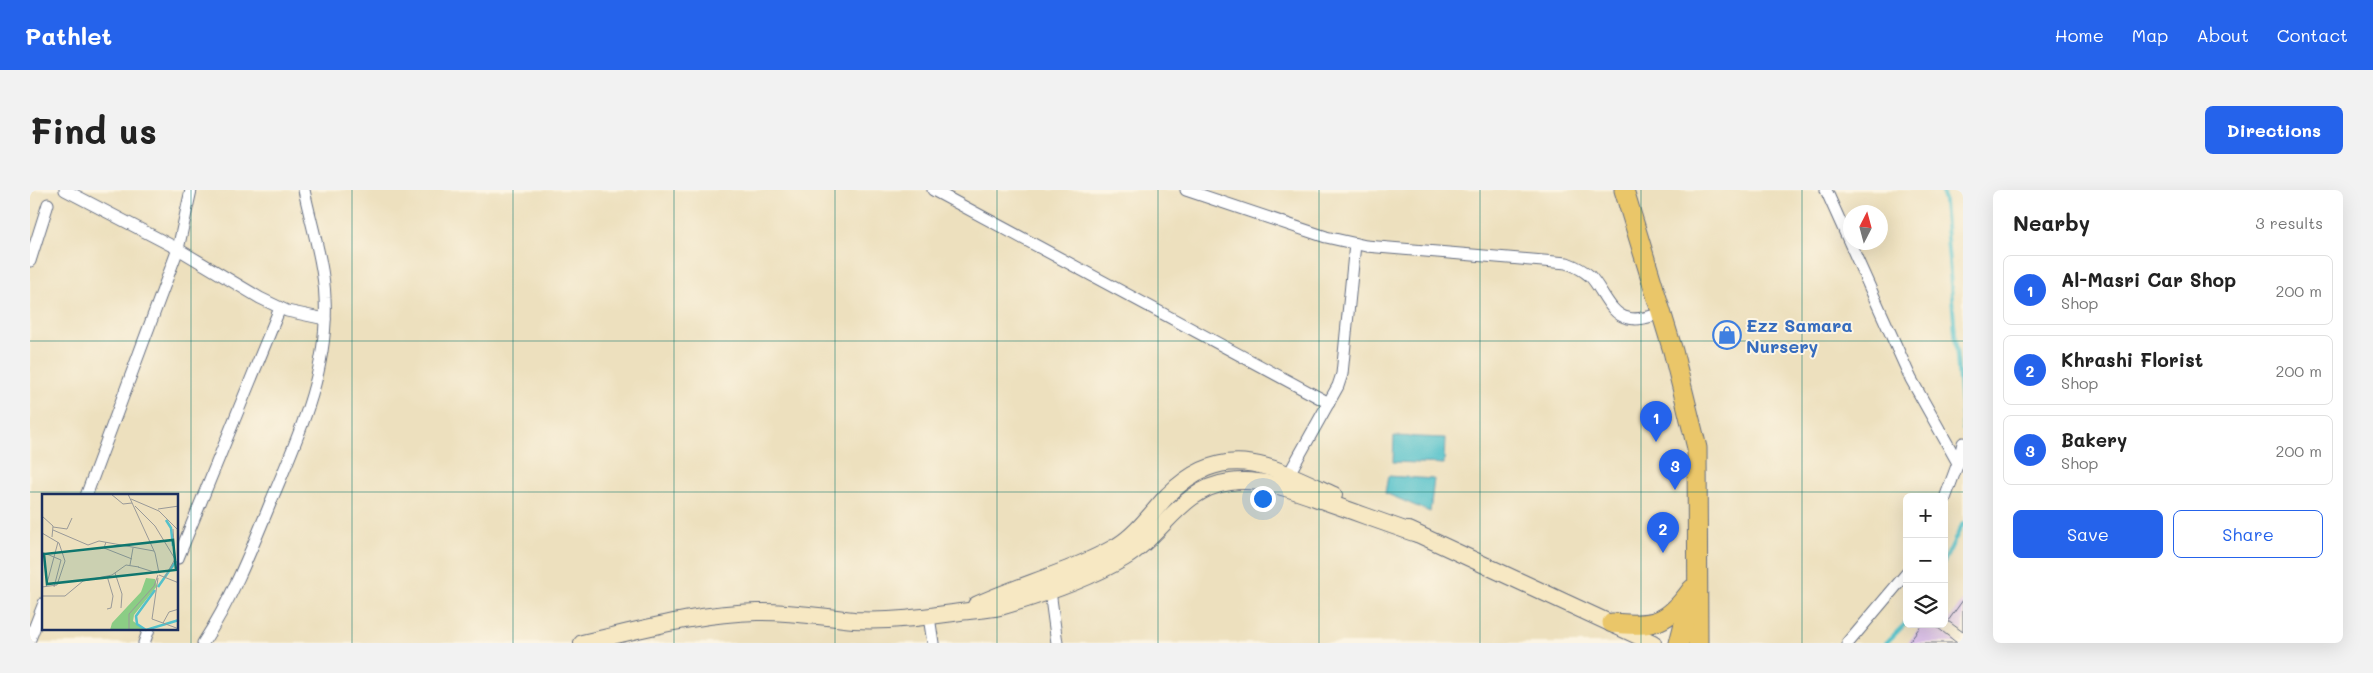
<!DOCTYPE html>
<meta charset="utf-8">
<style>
:root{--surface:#fff;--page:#f2f2f2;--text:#222;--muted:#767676;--line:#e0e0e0;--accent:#2563eb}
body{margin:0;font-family:Mali,sans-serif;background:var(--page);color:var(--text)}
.controls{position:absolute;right:15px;bottom:15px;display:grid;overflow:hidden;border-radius:8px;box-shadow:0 5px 20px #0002}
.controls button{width:45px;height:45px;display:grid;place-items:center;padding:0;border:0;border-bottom:1px solid var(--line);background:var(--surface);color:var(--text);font:25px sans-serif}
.compass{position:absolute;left:1813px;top:15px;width:45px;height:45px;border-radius:50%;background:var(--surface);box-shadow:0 5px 20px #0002;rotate:6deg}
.you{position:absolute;left:1232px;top:308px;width:18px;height:18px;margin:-12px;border:4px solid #fff;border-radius:50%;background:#1a73e8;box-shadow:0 0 0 8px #1a73e833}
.badge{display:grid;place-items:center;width:32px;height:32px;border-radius:50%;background:var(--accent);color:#fff;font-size:16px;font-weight:700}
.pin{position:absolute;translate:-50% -41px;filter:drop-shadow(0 1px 2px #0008)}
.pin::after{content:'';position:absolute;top:26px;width:18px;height:15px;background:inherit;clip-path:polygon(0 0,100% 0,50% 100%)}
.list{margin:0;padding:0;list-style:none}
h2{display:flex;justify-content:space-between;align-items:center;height:65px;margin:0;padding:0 20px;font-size:21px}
h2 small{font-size:16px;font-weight:400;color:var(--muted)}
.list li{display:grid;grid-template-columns:32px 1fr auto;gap:15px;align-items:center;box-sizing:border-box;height:70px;margin:0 10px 10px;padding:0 10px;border:1px solid var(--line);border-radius:8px}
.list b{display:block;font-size:19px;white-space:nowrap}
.list p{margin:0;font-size:16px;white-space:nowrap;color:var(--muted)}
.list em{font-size:16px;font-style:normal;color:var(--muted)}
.actions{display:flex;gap:10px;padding:15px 20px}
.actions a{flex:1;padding:11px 0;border:1px solid var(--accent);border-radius:8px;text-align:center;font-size:18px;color:var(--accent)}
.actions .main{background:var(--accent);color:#fff}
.icon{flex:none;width:28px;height:28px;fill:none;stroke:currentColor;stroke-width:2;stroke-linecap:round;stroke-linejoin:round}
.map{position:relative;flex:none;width:1933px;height:453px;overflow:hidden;border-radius:8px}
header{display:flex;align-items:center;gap:30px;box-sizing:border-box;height:70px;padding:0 25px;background:var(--accent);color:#fff}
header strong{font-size:24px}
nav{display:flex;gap:28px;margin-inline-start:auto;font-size:18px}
.intro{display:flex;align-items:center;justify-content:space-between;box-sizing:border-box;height:120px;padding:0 30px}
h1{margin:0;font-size:35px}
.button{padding:12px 22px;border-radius:8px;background:var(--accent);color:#fff;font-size:18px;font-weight:700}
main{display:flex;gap:30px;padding:0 30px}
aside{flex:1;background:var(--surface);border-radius:8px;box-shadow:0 5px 20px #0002}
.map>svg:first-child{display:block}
.water{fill:#53c1ca;stroke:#377894}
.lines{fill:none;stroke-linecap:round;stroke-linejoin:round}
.stream{stroke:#53c1ca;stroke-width:4}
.building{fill:#d4b4ec}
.street-casing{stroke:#646d80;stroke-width:13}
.secondary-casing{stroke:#646d80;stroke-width:18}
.primary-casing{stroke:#646d80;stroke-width:21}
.street{stroke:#fff;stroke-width:11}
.secondary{stroke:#f7e8c3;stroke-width:16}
.primary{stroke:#eac669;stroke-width:19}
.grid{fill:none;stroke:#0f766e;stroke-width:1;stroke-opacity:0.55}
.labels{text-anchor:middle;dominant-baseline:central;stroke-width:4;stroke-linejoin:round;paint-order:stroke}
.shop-label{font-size:18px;font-weight:bold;fill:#366cbe;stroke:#fcf5e5;text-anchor:start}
.inset-river{fill:none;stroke:#53c1ca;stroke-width:2.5}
.inset-road{fill:none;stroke:#999998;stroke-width:1}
.view{fill:#0f766e;fill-opacity:0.15;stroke:#0f766e;stroke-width:2.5}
.inset-edge{fill:none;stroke:#1b2f5e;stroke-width:2.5}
</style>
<header>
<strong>Pathlet</strong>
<nav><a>Home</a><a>Map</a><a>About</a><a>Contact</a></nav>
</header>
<div class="intro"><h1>Find us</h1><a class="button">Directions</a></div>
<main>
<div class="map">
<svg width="1933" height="453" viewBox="0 0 1933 453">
<rect width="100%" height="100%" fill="#fcf5e5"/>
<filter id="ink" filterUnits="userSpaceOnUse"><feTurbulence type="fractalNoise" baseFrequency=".02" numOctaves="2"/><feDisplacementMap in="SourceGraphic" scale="10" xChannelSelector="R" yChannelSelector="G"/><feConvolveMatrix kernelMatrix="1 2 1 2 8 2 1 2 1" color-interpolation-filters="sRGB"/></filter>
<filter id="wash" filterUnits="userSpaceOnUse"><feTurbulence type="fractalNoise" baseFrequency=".0096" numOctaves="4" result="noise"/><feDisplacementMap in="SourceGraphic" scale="20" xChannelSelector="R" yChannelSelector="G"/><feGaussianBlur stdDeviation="1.12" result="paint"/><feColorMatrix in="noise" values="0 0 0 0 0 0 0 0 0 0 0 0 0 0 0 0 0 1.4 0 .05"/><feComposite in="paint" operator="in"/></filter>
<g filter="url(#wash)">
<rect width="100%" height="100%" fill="#ede0be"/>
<g class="water">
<path d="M1364 246 1415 248 1414 274 1363 272Z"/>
<path d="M1358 286 1404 289 1400 322 1355 303Z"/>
</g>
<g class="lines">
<g class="stream">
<path d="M1913 0 1933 239"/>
<path d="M1914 372 1933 333"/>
<path d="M1856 453 1877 432"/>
</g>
</g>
<g id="blocks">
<g class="building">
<path d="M1933 410V442L1918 431Z"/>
<path d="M1892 434H1903L1927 453H1878Z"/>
</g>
</g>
</g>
<g filter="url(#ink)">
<use href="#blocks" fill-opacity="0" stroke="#646d80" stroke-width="1"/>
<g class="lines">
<defs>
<g id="street">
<path d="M35 0 148 59 230 108 257 121 295 129"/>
<path d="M903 0 1299 213"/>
<path d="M1156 0 1296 47 1336 56 1537 73C1545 76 1553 80 1560 86 1572 98 1580 125 1598 128 1609 131 1621 126 1632 123"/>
<path d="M1796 0 1881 189 1928 273"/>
<path d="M0 71 18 14"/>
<path d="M1255 291 1308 196 1312 184 1325 54"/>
<path d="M56 306 148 59 161 0"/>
<path d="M1914 311 1928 273 1933 253"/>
<path d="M148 368 250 118"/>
<path d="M1020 401 1027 453"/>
<path d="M899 427 903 453"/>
<path d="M0 449 14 413"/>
<path d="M114 453 119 439"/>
<path d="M173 453C202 409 222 358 242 309 269 245 299 179 295 108 294 74 281 34 274 0"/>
<path d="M1818 453 1877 383"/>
</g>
<g id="secondary">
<path d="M1379 340 1623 453"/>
<path d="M946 415C992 394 1043 381 1087 356 1107 344 1122 322 1138 305 1195 248 1243 277 1304 305"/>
<path d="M552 453C610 440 668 423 727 422 760 421 792 427 824 430 860 432 895 427 930 422 943 420 957 420 970 417 1012 405 1057 390 1094 368 1133 345 1151 298 1200 292 1234 287 1267 302 1299 313 1328 323 1357 334 1387 344"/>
</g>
<g id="primary">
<path d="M1594 0 1643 161 1667 258 1668 453"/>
<path d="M1582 433C1624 437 1637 434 1662 399"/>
<path d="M1649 453 1661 406"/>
</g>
</defs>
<use href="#street" class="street-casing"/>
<use href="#secondary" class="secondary-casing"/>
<use href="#primary" class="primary-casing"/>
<use href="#street" class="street"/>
<use href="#secondary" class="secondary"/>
<use href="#primary" class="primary"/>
</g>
</g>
<path class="grid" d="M161 0V453M322 0V453M483 0V453M644 0V453M805 0V453M967 0V453M1128 0V453M1289 0V453M1450 0V453M1611 0V453M1772 0V453M0 151H1933M0 302H1933"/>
<defs>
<symbol id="shop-ring" viewBox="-11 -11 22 22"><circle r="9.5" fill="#fcf5e5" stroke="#3f7fe0" stroke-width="1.5"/><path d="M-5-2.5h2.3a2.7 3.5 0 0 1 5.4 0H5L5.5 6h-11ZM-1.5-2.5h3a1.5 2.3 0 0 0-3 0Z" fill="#3f7fe0"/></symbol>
</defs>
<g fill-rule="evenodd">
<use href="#shop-ring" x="1681" y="129" width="32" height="32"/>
</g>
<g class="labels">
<g class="shop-label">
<text x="1716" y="135">Ezz Samara<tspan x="1716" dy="21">Nursery</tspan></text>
</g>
</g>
<g transform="translate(12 304)">
<rect width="136" height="136" fill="#ede0be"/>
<path d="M104 84 113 85 115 92 92 121 91 127 103 136H68L70 129 99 98Z" fill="#8bcd85"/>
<path class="inset-river" d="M124 26 129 34 131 52M116 93 134 67M113 96 94 122 95 130 104 136 137 126"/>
<path class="inset-road" d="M69 0 81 10 90 9M86 0 113 59 117 79M89 5 117 17 137 37M93 12 113 32 133 65M116 15 137 12M0 22 11 32 10 43M11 33 25 35 30 24M11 36 46 51 57 47 112 57M0 39 17 49 23 67 15 91 0 93M64 48 62 54 90 65M0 58 19 66M88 71 91 54M96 73 115 79M73 79 80 100 79 114M117 81 137 89M65 82 71 102 69 114 65 115M123 83 133 65 131 35M116 84 110 125 121 129 127 118 137 115M4 93 16 48M12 93 19 66M0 102H23L41 87 70 81 84 71 97 73M121 129 137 135M87 136V120L112 92 116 81"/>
<path class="view" d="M131 46 134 76 5 90 2 60Z"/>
<rect width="136" height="136" class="inset-edge"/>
</g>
</svg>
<div class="controls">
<button>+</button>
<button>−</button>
<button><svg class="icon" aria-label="layers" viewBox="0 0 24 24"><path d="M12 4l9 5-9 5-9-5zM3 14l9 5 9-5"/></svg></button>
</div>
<svg class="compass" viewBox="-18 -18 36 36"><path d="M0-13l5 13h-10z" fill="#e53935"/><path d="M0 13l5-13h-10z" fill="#767676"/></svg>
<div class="you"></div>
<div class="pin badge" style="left:1626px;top:252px">1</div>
<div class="pin badge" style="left:1633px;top:363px">2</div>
<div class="pin badge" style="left:1645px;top:300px">3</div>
</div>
<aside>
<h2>Nearby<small>3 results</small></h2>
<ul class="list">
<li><span class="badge">1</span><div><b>Al-Masri Car Shop</b><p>Shop</p></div><em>200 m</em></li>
<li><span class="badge">2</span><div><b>Khrashi Florist</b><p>Shop</p></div><em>200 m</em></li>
<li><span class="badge">3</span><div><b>Bakery</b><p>Shop</p></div><em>200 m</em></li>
</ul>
<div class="actions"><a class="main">Save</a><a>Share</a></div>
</aside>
</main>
